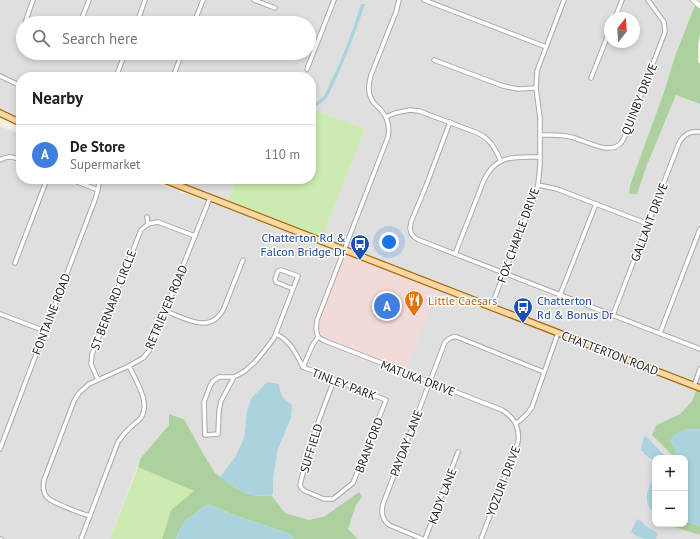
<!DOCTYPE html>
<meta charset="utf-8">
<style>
:root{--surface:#fff;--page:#f6f6f6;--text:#222;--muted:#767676;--line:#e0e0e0;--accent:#0f766e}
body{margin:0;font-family:"PT Sans",sans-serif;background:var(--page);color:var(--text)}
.controls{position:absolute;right:12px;bottom:12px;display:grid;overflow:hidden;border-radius:8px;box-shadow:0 2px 6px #0003}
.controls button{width:36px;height:36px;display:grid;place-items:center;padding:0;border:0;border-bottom:1px solid var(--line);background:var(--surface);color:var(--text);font:20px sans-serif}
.compass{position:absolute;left:604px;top:12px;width:36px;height:36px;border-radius:50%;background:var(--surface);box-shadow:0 2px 6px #0003;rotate:17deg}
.you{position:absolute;left:389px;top:242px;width:14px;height:14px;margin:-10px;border:3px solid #fff;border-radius:50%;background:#1a73e8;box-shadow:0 0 0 6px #1a73e833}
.badge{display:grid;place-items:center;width:26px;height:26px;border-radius:50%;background:var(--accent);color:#fff;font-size:13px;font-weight:700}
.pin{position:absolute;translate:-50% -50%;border:2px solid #fff;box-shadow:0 1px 4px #0006}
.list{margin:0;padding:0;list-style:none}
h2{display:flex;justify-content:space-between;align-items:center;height:52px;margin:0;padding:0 16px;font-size:17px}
h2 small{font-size:13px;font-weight:400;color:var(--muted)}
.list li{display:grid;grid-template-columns:26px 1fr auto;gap:12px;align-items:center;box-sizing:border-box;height:60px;padding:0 16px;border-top:1px solid var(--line)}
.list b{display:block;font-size:15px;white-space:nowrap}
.list p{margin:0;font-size:13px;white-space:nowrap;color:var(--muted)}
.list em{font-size:13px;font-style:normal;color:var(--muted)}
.icon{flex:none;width:22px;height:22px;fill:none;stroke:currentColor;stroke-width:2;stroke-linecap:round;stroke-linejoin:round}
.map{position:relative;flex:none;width:700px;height:539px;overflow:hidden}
.search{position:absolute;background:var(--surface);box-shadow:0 2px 6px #0003;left:16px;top:16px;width:300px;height:44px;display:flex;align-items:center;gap:10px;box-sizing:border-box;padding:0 14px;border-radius:22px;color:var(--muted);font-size:15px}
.panel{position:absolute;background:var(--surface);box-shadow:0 2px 6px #0003;left:16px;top:72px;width:300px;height:112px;border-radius:16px}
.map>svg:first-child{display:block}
.residential{fill:#e0dfdf;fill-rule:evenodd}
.commercial{fill:#f2dad9}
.grass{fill:#cdebb0}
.forest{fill:#add19e}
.water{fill:#aad3df}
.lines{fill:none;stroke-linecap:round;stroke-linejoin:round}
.minor-casing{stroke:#a9a9a9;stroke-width:5.5}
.tertiary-casing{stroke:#a9a9a9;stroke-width:6}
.primary-casing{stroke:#a06b00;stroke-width:8}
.minor{stroke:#fff;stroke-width:3.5}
.tertiary{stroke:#fff;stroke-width:4.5}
.primary{stroke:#fcd6a4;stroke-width:5.5}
.labels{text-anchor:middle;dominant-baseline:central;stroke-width:3;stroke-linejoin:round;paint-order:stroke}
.street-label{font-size:12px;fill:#222;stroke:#fff}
.transit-label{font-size:12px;fill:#164399;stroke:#fff;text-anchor:end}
.food-label{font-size:12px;fill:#c56008;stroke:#fff;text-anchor:start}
</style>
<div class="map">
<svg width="700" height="539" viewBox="0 0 700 539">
<rect width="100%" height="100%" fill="#f2efe9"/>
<g class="residential">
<path d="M0 0H691L695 5 675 56 663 95 630 185 629 194H637L647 165 676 95 700 104V384L322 237 365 129 311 109V77H21V118L0 110ZM610 18H634V42H610ZM23 23H309V53H23Z"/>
<path d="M0 126 21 134V179H145L340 250 313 321 321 343 403 375 438 290 696 391 692 401 680 414 656 425 652 435 675 458H655V524H671V526L700 535V539H358L347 529 356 505 362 497 359 492 325 516 309 520 285 513 272 496 273 493V478L278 449 291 418 285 401 280 393 247 411 244 438 235 457 220 477 215 473 204 455 184 419 170 414 169 425 140 459 110 539H0Z"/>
<path d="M173 179H236L228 201Z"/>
</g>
<path class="commercial" d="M340 250 438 290 403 376 321 343 313 332V321Z"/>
<g class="grass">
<path d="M311 109 365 129 322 237 228 201 236 179H311Z"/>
<path d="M138 467 195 491 171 510 162 539H110Z"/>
</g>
<g class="forest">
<path d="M695 5 700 9V34L698 44V62L700 63V104L676 95 647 165 637 194H629L630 185 663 95 675 56Z"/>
<path d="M696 391 700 392V429L683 430 670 441 675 448V458L652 435 656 425 680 414 692 401Z"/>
<path d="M169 414 184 419 204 455 215 473 234 487 251 495 272 496 285 513 309 520 325 516 359 492 362 497 356 505 348 529 358 539H294L290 534 231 514 208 504 186 520 179 531 176 539H162L171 510 194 491 138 467 140 459 169 425Z"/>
<path d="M685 521 700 526V535L671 526V524H685Z"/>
</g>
<g class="water">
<path d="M361 4H365C356 30 347 56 335 81 332 87 329 95 325 100 321 104 316 106 311 107V104C315 103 319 101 322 98 327 93 329 85 332 79 344 55 353 29 361 4Z"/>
<path d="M267 382 279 384C280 395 283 399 292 405L291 418 278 449 273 478V493L272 496 251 495 234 487 220 477 235 457 244 438 247 411 251 399Z"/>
<path d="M700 429V526L685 521V458H675V448L670 441 672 437 683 430Z"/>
<path d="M645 435 667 458H655V464L653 460 644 454V452L641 450 642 444Z"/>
<path d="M655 475V513C640 502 649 488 655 475Z"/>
<path d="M208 504 231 514 290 534 294 539H176L179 531 186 520Z"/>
<path d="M637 519C641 521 643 523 646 526 650 529 655 530 658 534L656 539C645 539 639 539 631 532Z"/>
</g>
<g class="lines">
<defs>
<g id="minor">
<path d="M254 0 275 8"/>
<path d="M424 0 546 47"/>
<path d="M615 18 622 0"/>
<path d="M25 23 33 0"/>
<path d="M80 23 89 0"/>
<path d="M137 23 145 0"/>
<path d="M194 23 203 0"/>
<path d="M247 53 257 57"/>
<path d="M434 60 503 86 518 89 536 88"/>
<path d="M307 69 334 0"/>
<path d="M0 76 21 86"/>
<path d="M116 77 125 53"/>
<path d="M173 77 182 53"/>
<path d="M591 78 610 30"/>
<path d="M386 117 395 113 410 110 419 111 475 132C490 138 494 147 501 161"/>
<path d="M450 122 426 186 411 222 410 228 411 233 414 237 419 240 700 349"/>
<path d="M540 135C550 135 561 134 571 137 585 140 609 156 621 143 624 139 626 134 628 129L665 32 664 22 648 0"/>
<path d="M0 160C7 155 13 157 21 160"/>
<path d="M70 179 98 190"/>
<path d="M538 185 557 189 648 224"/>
<path d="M147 217 148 224"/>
<path d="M455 254 484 180C496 154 515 157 540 157"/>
<path d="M15 263 47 179"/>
<path d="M560 295 596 204"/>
<path d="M491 307 533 200 538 185 540 165V118L536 88 537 71 564 0"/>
<path d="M166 311C186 319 211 335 224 308L243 260"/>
<path d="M0 314 45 331"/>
<path d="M613 315 679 143C684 134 690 131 700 132"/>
<path d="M660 333 700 229"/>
<path d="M276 334C291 341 296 354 303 367L386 400 353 483 333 499H324L305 491 302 489 300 485 310 444 334 380"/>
<path d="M318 337 316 329 317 320 388 137C390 127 388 118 381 110 378 107 374 104 372 100 367 92 369 83 371 75L396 12 399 0"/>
<path d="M318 337 325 341 502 410C514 417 520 428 518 442L481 539"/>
<path d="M303 367 313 344 318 337"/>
<path d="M234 377H219L213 381 210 386 204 402 205 435 218 434 219 411 221 401 227 390 234 377 245 371 256 361 268 346 274 338 298 276 281 270 278 271 275 279 276 282 293 289"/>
<path d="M98 380 91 364 92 354 141 230 148 224 158 222 195 236"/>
<path d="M694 386 700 369"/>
<path d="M516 423C523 419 527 415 532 407L558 333"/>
<path d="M0 449 96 197 100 179"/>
<path d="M90 516C82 514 75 511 68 508 53 502 40 499 44 480L74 401 79 393 89 384 129 366 143 358 149 351 210 198"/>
<path d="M0 539H1"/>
<path d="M81 539 118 442C121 438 124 433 128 430 131 426 136 423 140 419 152 404 136 381 129 366"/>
<path d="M423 539 389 525C382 519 381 513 383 504L445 342C449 338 453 336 457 337L544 372"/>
<path d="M425 539 458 452"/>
</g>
<path id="tertiary" d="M693 0 700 6"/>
<g id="primary">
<path d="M0 113 21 123"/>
<path d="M162 179 700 388"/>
</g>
</defs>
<use href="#minor" class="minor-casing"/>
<use href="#tertiary" class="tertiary-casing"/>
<use href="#primary" class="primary-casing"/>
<use href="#minor" class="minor"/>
<use href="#tertiary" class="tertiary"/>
<use href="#primary" class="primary"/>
</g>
<defs>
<symbol id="bus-pin" viewBox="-11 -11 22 30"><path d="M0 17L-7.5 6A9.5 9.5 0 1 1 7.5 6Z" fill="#1a4fb4" stroke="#fff"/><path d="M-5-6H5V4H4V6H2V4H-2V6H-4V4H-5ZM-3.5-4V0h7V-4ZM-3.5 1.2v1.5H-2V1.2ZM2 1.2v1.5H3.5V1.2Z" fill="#fff"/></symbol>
<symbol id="restaurant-pin" viewBox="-11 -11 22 30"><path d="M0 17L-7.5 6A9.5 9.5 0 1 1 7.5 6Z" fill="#e8710a" stroke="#fff"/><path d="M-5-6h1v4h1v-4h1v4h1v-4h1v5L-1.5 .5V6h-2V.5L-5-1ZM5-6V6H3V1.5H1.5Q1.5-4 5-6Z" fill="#fff"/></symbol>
</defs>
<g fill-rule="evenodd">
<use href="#bus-pin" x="349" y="233" width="22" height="30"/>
<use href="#restaurant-pin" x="403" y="289" width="22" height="30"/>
<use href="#bus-pin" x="512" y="296" width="22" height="30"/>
</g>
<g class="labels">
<g class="street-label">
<text transform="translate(639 99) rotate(-68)">QUINBY DRIVE</text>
<text transform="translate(649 222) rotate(-69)">GALLANT DRIVE</text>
<text transform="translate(518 235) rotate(-70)">FOX CHAPLE DRIVE</text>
<text transform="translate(113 300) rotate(-69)">ST BERNARD CIRCLE</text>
<text transform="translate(166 307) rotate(-67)">RETRIEVER ROAD</text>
<text transform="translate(51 314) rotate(-69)">FONTAINE ROAD</text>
<text transform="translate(610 353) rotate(21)">CHATTERTON ROAD</text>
<text transform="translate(418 378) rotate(21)">MATUKA DRIVE</text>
<text transform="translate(344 384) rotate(21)">TINLEY PARK</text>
<text transform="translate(406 443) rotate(-69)">PAYDAY LANE</text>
<text transform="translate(369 445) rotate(-69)">BRANFORD</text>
<text transform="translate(311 448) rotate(-73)">SUFFIELD</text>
<text transform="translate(503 481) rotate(-69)">YOZURI DRIVE</text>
<text transform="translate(442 496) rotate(-69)">KADY LANE</text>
</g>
<g class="transit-label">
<text x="346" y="237">Chatterton Rd &amp;<tspan x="346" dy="14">Falcon Bridge Dr</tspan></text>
<text x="537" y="300" text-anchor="start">Chatterton<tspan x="537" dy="14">Rd &amp; Bonus Dr</tspan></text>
</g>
<g class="food-label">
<text x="428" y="300">Little Caesars</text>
</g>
</g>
</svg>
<div class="controls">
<button>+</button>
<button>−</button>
</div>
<svg class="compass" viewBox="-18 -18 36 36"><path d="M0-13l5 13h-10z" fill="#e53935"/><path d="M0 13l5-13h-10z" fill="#767676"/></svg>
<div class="you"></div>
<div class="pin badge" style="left:387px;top:306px;background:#3f7fe0">A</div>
<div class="search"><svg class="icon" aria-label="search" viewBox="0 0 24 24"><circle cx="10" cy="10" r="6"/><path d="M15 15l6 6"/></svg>Search here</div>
<section class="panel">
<h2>Nearby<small></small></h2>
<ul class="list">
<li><span class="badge" style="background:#3f7fe0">A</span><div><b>De Store</b><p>Supermarket</p></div><em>110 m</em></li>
</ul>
</section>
</div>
